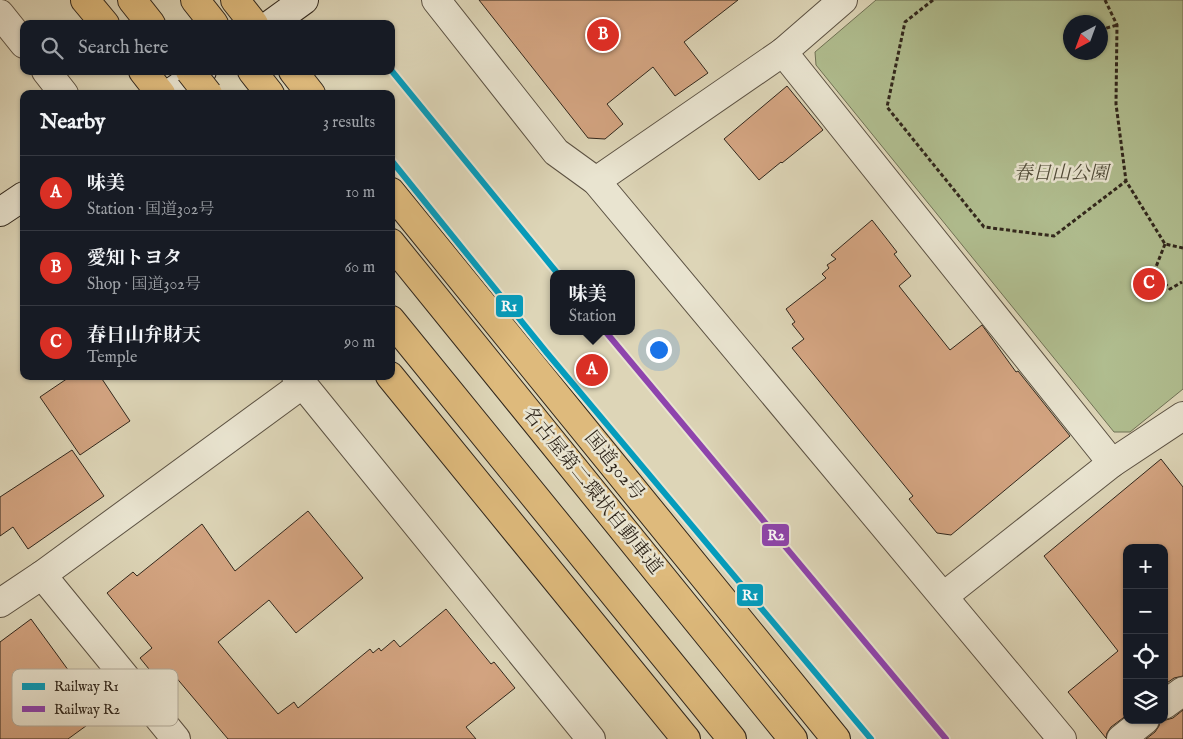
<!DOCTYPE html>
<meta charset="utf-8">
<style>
:root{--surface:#171b24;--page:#242831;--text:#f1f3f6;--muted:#9ea1a6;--line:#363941;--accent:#d93025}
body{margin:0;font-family:"IM FELL English","Noto Serif JP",serif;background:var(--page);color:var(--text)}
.controls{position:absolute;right:15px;bottom:15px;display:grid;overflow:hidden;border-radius:10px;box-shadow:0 1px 4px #0004}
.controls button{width:45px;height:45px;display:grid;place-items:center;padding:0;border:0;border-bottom:1px solid var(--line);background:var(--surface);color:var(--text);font:25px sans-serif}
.compass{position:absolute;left:1063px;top:15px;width:45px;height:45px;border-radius:50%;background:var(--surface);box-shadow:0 1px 4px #0004;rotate:221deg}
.you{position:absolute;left:658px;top:349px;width:18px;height:18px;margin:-12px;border:4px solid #fff;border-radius:50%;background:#1a73e8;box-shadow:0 0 0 8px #1a73e833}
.badge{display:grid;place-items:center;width:32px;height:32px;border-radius:50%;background:var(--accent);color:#fff;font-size:16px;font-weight:700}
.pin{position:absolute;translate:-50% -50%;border:2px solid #fff;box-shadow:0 1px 5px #0006}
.popup{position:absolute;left:550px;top:270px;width:85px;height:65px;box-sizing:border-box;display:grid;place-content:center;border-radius:10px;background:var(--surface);filter:drop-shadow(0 1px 4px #0005);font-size:16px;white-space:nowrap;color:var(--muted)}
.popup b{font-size:19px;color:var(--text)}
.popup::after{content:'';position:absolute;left:50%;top:100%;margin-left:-10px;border:10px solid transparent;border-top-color:var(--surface)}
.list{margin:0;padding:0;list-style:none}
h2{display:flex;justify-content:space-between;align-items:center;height:65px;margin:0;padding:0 20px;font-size:21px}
h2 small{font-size:16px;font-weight:400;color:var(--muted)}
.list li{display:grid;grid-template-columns:32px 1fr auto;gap:15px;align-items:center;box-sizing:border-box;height:75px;padding:0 20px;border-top:1px solid var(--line)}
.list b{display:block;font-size:19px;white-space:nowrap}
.list p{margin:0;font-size:16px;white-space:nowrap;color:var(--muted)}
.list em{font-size:16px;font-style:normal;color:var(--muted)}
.icon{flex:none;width:28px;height:28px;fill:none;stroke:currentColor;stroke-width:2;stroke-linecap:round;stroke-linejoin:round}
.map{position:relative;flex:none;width:1183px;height:739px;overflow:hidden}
.search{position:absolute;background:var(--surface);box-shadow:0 1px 4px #0004;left:20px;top:20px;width:375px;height:55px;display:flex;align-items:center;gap:12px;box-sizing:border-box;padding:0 18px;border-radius:10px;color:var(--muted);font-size:19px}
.panel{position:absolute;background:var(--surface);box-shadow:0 1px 4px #0004;left:20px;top:90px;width:375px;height:290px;border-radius:10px}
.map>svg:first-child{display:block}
.green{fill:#b0bd8f;stroke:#707256;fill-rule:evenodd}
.building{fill:#d3a481;stroke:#31271c}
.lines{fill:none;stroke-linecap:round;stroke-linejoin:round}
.minor-casing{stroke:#5c5243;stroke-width:30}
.secondary-casing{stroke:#31271c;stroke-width:30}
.trunk-casing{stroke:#31271c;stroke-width:30}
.motorway-casing{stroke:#31271c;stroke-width:30}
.path{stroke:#31271c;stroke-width:3;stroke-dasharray:4 2.5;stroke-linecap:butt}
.minor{stroke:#e9e4d0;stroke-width:28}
.secondary{stroke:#e9e4d0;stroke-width:28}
.trunk{stroke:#deba7c;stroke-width:28}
.motorway{stroke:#deba7c;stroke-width:28}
.motorway-bridge-casing{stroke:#31271c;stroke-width:30;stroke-linecap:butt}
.motorway-bridge{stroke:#deba7c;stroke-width:28}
.rail-1-casing{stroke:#e9e4d0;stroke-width:10}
.rail-2-casing{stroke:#e9e4d0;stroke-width:10}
.rail-1{stroke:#059cbc;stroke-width:6}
.rail-2{stroke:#8e44ad;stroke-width:6}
.labels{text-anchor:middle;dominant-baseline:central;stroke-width:5;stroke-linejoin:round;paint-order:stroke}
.park-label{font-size:19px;font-style:italic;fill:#514c39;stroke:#e9e4d0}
.street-label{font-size:19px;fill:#31271c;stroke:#e9e4d0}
.key{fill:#e9e4d0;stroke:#b2ab9a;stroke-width:1}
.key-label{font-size:14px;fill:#31271c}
.line-badge{stroke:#e9e4d0;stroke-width:2}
.badge-label{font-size:14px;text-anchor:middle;font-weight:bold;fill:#fff}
</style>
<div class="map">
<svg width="1183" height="739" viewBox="0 0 1183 739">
<rect width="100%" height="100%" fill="#ddd5b7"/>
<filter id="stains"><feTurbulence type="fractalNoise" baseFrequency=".004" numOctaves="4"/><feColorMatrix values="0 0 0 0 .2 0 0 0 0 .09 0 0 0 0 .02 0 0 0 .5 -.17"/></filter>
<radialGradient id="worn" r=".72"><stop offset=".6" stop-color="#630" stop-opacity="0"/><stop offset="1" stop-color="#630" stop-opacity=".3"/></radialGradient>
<path class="green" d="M876 0H1183V389L1130 432H1114L816 65 815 52ZM1070 22H1100V52H1070Z"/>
<g class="building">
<path d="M479 0H738L684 42 708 73 675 96 653 67 607 104 623 124 605 139 588 138Z"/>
<path d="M787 86 823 130 782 163 781 162 759 180 724 139Z"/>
<path d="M872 220 897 252 894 254 911 276 899 286 950 350 982 325 1016 372 1018 371 1070 436 951 535 937 533 909 499 913 496 792 348 804 339 792 324 795 322 786 309 826 278 822 274 829 268 827 265 836 259 831 255Z"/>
<path d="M71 376H100L130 421 80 455 40 397Z"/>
<path d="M72 450 104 496 28 549 13 527 0 536V497Z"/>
<path d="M1161 459 1183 487V676L1174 678 1164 685V548H1127V715L1111 727 1107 733 1106 738 1068 692 1118 651 1044 556Z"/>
<path d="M308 511 363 578 296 633 269 600 218 642 278 714 294 702 298 708 370 649 373 653 379 648 381 651 394 640 400 647 446 609 491 664 494 662 515 688 466 727 476 739H228L174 675 162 685 140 658 152 648 107 593 133 572 137 576 202 524 235 571Z"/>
<path d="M31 619 101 715 68 739H0V642Z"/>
<path d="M1183 710V739H1146L1155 732 1159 726 1160 720H1166L1173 718Z"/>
</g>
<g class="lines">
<defs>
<g id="minor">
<path d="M436 0 556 152 596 181 1062 739"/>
<path d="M0 14 24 44"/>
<path d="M783 52 1112 463"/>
<path d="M46 71 64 94"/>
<path d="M596 181 783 52 843 0"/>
<path d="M296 376 591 739"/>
<path d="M42 575 176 739"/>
<path d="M944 596 1112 463 1183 416"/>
<path d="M0 603 42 575 303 384"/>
<path d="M1164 705 1183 691"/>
<path d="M1121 739 1145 720"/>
</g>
<g id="secondary">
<path d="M271 24 304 0"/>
<path d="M169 94 202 71"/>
<path d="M0 212 24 196"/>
</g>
<g id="trunk">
<path d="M85 0 105 24"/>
<path d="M235 0 254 24"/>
<path d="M143 71 161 94"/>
<path d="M293 71 311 94"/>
<path d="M391 192 836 739"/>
<path d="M390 376 686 739"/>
</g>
<g id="motorway">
<path d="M132 0 151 24"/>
<path d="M195 0 214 24"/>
<path d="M252 71 270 94"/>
<path d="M391 243 793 739"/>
<path d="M391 320 732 739"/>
</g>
</defs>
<use href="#minor" class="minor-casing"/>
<use href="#secondary" class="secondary-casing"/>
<use href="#trunk" class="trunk-casing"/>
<use href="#motorway" class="motorway-casing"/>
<g class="path">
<path d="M933 0 905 22 887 107 984 227 1054 236 1126 181"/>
<path d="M1105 0 1117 25 1116 104 1126 181 1165 244 1183 248"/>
<path d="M1100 30 1117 25"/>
<path d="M1165 244 1154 272 1170 289 1182 282"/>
</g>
<use href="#minor" class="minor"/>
<use href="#secondary" class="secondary"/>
<use href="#trunk" class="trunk"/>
<use href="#motorway" class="motorway"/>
<defs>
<path id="motorway-bridge" d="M190 71 208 94"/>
</defs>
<use href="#motorway-bridge" class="motorway-bridge-casing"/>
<use href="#motorway-bridge" class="motorway-bridge"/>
<defs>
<g id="rail-1">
<path d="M391 70 558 274"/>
<path d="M391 160 547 353 871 739"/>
</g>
<path id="rail-2" d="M605 331 946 739"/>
</defs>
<use href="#rail-1" class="rail-1-casing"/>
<use href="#rail-2" class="rail-2-casing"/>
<use href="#rail-1" class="rail-1"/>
<use href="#rail-2" class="rail-2"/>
</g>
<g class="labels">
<g class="park-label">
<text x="1061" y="174">春日山公園</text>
</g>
<g class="street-label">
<text transform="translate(614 466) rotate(51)">国道302号</text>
<text transform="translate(592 491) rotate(51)">名古屋第二環状自動車道</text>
</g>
</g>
<rect x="12" y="669" width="166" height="57" rx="8" class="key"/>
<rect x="22" y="683" width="23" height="7" fill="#059cbc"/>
<rect x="22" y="706" width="23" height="6" fill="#8e44ad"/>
<g class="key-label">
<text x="54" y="691">Railway R1</text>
<text x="54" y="714">Railway R2</text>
</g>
<g class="line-badge">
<rect x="495" y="294" width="29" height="24" rx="5" fill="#059cbc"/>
<rect x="761" y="523" width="29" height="24" rx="5" fill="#8e44ad"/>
<rect x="736" y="583" width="28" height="24" rx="5" fill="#059cbc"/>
</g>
<g class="badge-label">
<text x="509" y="311">R1</text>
<text x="776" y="540">R2</text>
<text x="750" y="600">R1</text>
</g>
<rect width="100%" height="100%" filter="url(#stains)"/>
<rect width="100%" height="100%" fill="url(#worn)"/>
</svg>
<div class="controls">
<button>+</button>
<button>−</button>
<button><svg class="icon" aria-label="locate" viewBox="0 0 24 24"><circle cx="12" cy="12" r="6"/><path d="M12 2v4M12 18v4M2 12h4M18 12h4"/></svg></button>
<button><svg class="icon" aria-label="layers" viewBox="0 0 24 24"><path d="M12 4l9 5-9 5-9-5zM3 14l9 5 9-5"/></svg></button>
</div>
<svg class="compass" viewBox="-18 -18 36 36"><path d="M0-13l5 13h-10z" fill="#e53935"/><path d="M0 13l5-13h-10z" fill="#9ea1a6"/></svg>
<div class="you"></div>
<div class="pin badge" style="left:592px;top:370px">A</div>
<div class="popup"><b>味美</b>Station</div>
<div class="pin badge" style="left:603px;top:35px">B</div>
<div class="pin badge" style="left:1149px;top:284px">C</div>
<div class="search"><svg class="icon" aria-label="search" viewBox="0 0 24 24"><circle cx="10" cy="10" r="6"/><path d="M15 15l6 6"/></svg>Search here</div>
<section class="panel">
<h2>Nearby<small>3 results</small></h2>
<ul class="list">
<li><span class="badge">A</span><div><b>味美</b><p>Station · 国道302号</p></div><em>10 m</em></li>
<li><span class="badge">B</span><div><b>愛知トヨタ</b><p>Shop · 国道302号</p></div><em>60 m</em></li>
<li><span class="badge">C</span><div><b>春日山弁財天</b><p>Temple</p></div><em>90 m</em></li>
</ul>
</section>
</div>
